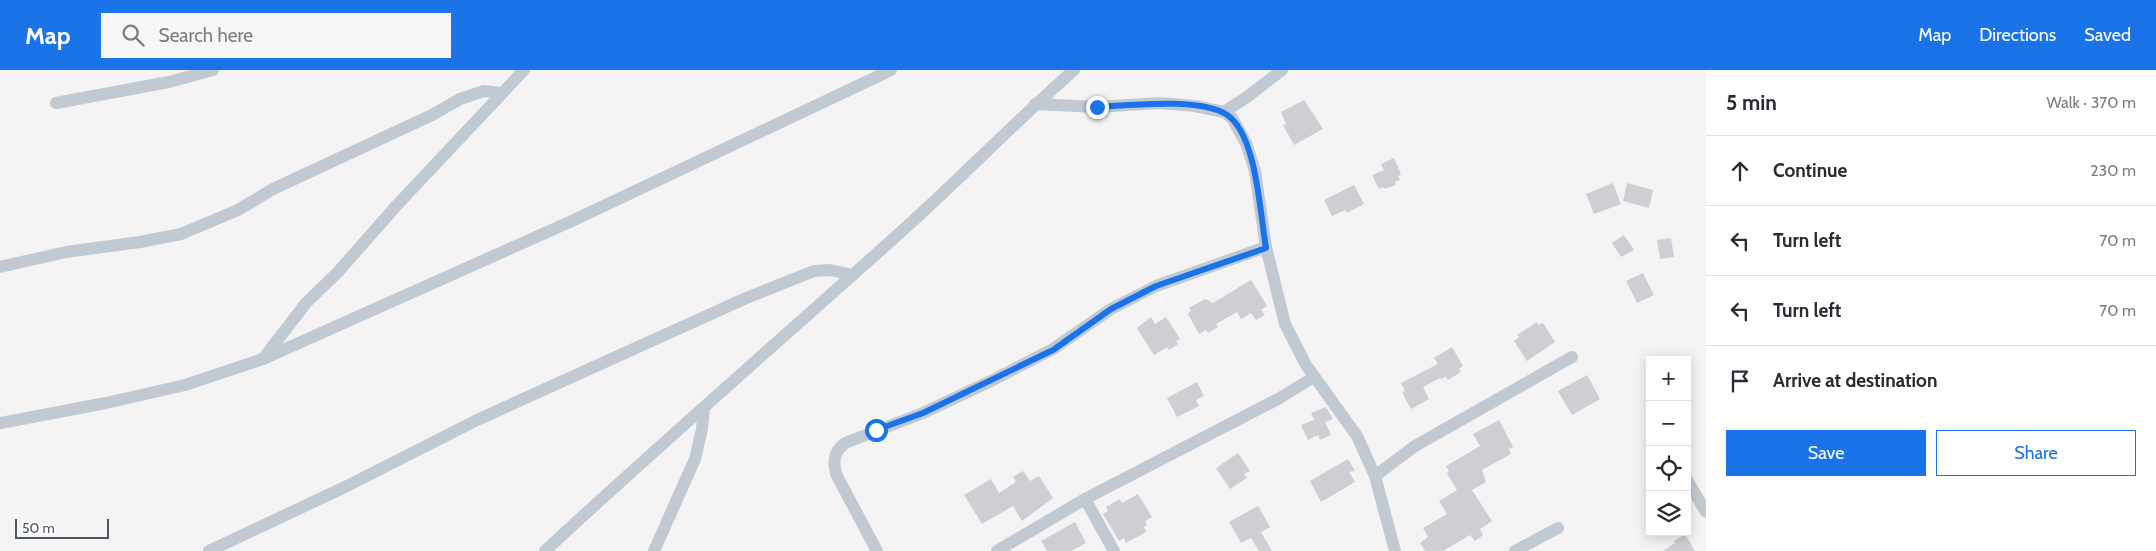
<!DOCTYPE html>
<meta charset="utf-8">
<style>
:root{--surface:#fff;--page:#f7f7f7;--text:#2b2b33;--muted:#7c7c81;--line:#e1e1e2;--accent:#1a73e8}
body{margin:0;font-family:Cabin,sans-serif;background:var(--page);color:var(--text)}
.controls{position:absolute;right:15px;bottom:15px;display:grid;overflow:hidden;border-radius:0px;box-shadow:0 2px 12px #0003}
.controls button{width:45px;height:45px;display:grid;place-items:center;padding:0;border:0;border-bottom:1px solid var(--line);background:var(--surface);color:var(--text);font:25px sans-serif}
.scale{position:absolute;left:15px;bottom:12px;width:94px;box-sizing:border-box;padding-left:5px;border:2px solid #4a5661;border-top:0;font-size:14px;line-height:18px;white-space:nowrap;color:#4a5661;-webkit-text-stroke:4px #fff;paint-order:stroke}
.stop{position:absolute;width:15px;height:15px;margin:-11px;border:4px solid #1a73e8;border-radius:50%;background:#fff}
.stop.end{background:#1a73e8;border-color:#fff;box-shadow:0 1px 5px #0008}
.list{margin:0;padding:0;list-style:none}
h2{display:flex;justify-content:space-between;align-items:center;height:65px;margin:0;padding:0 20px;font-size:21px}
h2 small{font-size:16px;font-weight:400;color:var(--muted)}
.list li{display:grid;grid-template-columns:32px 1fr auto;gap:15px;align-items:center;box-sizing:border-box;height:70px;padding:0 20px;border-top:1px solid var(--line)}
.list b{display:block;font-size:19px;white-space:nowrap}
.list em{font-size:16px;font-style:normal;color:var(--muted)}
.actions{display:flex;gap:10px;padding:15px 20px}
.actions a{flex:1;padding:11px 0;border:1px solid var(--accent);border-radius:0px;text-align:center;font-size:18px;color:var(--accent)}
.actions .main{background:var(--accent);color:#fff}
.icon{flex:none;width:28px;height:28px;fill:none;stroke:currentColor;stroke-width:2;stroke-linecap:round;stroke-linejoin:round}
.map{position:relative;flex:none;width:1706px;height:481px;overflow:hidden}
header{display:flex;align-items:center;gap:30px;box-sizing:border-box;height:70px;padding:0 25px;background:var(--accent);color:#fff}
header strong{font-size:24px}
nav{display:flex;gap:28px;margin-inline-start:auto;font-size:18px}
.search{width:350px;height:45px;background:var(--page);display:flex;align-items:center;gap:12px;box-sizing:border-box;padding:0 18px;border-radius:0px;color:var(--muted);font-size:19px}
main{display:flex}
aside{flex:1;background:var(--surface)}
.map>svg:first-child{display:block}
.building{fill:#cdcfd5}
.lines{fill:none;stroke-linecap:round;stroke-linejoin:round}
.street{stroke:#c1cad2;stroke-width:12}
.route{stroke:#1a73e8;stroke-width:6}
</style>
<header>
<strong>Map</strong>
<div class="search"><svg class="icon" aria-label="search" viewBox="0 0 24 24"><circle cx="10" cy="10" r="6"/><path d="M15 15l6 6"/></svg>Search here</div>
<nav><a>Map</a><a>Directions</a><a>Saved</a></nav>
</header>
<main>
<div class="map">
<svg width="1706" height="481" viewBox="0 0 1706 481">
<rect width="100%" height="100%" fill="#f5f3f3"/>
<g class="building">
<path d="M1304 30 1323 59 1294 75 1283 55 1286 54 1281 42Z"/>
<path d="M1394 88 1401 104 1398 106 1400 110 1395 112 1396 115 1384 119 1383 117 1379 119 1372 105 1384 100 1381 94Z"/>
<path d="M1613 113 1621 134 1594 144 1586 124Z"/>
<path d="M1627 113 1653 120 1649 138 1623 131Z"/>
<path d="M1354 115 1364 134 1347 143 1345 140 1332 146 1324 130Z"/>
<path d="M1624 165 1634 180 1621 187 1612 173Z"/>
<path d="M1671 168 1674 187 1660 189 1657 170Z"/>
<path d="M1643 203 1654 225 1637 233 1626 211Z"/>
<path d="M1251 210 1267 236 1261 240 1265 245 1256 250 1251 243 1241 249 1237 242 1216 254 1218 257 1208 263 1206 260 1199 264 1188 244 1191 241 1189 238 1205 229 1213 233Z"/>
<path d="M1151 247 1155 254 1166 247 1180 269 1176 271 1178 274 1169 280 1167 277 1154 285 1137 258Z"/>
<path d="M1537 252 1538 255 1543 253 1555 272 1527 291 1514 271 1519 267 1517 265Z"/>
<path d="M1452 277 1463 296 1459 299 1461 302 1448 310 1446 307 1441 309 1440 308 1423 317 1429 329 1411 339 1402 322 1405 321 1401 313 1438 294 1434 288Z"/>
<path d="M1587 305 1600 329 1572 345 1558 321Z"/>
<path d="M1197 312 1204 326 1196 330 1199 336 1177 347 1167 328Z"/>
<path d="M1326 337 1333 349 1325 352 1331 365 1320 370 1318 365 1308 370 1301 355 1314 350 1311 343Z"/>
<path d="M1499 350 1513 377 1509 379 1511 384 1482 400 1486 412 1472 420 1492 451 1480 459 1483 465 1475 471 1470 465 1443 481H1425L1420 473 1428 467 1423 458 1447 444 1439 431 1457 420 1447 403 1449 401 1446 396 1480 376 1473 364Z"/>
<path d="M1238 383 1250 401 1244 404 1247 408 1230 419 1216 398Z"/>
<path d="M1348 389 1355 401 1349 402 1355 412 1321 432 1310 411Z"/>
<path d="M1023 401 1030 411 1039 406 1053 428 1022 451 1013 436 982 454 964 425 991 409 999 423 1016 412 1013 407Z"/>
<path d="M1138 424 1152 447 1145 451 1147 455 1144 457 1146 462 1126 473 1124 468 1119 471 1103 444 1108 441 1106 437 1120 429 1122 433Z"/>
<path d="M1258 436 1270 457 1261 462 1272 481H1259L1251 468 1241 473 1229 452Z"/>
<path d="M1075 452 1086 473 1071 481H1047L1041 471Z"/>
<path d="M1685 464 1695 481H1663L1675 473 1674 471Z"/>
</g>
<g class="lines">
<g class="street">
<path d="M56 33 169 12 213 0"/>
<path d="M1035 34 1097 37 1159 33 1195 36 1224 42 1232 48 1246 73 1255 101 1266 177 1285 254 1306 295 1357 366 1375 406 1395 481"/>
<path d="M1224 42 1247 27 1282 0"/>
<path d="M0 197 66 182 140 172 181 164 238 140 273 119 432 45 460 29 484 21 501 23"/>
<path d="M263 289 306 233 338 202 397 135 524 0"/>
<path d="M0 353 106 333 185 315 263 289 574 150 891 0"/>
<path d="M1375 406 1415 376 1572 287"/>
<path d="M1687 410 1706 442"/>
<path d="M1085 429 1114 481"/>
<path d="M209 481 345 417 477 350 744 229 814 201 830 200 853 205"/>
<path d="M545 481C662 372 784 267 903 160 961 108 1015 52 1074 0"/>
<path d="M654 481 695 389 702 359 704 338"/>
<path d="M877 481 836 404C833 390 834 382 845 373L923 343 991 311 1053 279 1111 239 1156 216 1266 177"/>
<path d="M997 481 1085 429 1278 329 1314 307"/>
<path d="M1515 481 1558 458"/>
</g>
</g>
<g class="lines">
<path class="route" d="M876 360 923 343 1053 280 1111 239 1156 216 1266 178C1260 143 1257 74 1232 49 1211 26 1128 35 1097 37"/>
</g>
</svg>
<div class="controls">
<button>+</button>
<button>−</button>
<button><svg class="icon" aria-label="locate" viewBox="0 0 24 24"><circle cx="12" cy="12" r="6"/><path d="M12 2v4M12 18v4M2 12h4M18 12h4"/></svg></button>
<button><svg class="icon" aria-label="layers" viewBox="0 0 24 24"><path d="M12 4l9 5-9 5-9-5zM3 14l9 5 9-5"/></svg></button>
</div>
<div class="scale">50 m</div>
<div class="stop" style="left:876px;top:360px"></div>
<div class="stop end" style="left:1097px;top:37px"></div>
</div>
<aside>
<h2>5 min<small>Walk · 370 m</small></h2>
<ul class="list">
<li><svg class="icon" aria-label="ahead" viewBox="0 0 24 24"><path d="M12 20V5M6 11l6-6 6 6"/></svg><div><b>Continue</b></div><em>230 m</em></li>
<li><svg class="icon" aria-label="left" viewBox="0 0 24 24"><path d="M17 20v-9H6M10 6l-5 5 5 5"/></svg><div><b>Turn left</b></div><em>70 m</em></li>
<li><svg class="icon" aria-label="left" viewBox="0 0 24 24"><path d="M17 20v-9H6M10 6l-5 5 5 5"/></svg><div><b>Turn left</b></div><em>70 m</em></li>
<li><svg class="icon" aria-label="arrive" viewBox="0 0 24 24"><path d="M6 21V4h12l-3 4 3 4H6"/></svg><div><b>Arrive at destination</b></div></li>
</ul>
<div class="actions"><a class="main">Save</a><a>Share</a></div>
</aside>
</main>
